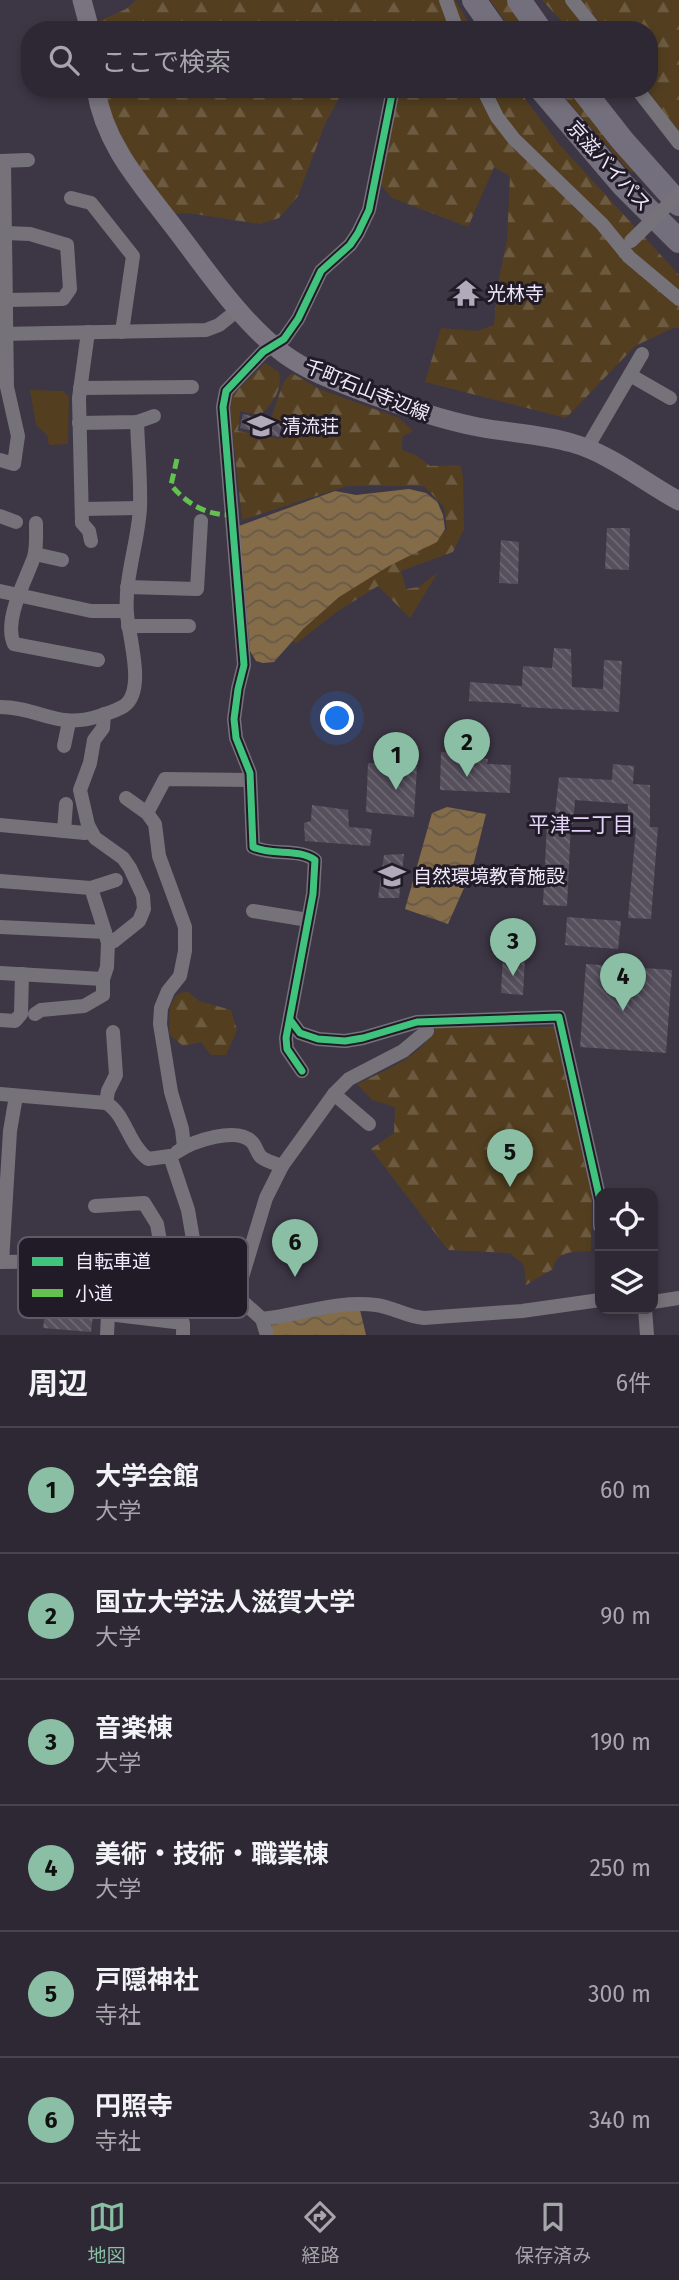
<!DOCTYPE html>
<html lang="ja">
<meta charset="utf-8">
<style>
:root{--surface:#2e2834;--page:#3a3440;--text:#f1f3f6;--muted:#a7a6ac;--line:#49444f;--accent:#8abfa5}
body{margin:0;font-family:"Fira Sans","Noto Sans JP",sans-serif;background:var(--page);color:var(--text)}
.controls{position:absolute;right:21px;bottom:21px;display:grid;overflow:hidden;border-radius:14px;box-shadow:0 4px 10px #0003}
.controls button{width:63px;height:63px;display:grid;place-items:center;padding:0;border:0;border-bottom:2px solid var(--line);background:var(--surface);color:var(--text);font:35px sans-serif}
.you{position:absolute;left:338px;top:719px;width:24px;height:24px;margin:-18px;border:5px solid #fff;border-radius:50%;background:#1a73e8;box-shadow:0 0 0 10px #1a73e833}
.badge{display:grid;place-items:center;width:46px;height:46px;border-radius:50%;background:var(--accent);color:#111;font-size:23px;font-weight:700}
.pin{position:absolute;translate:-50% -58px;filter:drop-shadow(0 2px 4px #0008)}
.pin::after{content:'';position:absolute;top:37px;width:24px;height:21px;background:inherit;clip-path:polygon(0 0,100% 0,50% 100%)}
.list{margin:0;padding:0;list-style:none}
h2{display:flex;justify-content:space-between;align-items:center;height:91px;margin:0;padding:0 28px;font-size:30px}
h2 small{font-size:23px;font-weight:400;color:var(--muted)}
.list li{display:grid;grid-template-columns:46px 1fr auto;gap:21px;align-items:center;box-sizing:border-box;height:126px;padding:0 28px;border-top:2px solid var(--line)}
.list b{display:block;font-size:26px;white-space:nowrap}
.list p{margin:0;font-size:23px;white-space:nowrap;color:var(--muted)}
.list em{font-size:23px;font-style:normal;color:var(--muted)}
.icon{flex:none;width:38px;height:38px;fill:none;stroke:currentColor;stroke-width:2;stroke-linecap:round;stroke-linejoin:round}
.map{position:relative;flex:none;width:679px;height:1335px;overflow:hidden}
.search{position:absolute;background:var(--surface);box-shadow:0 4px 10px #0003;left:21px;right:21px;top:21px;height:77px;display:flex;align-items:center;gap:18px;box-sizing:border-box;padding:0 24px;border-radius:28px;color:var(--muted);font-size:26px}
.sheet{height:847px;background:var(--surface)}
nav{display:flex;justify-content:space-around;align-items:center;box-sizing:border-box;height:98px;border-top:2px solid var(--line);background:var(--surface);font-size:19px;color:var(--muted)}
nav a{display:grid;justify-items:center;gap:4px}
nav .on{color:var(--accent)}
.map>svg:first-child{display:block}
.forest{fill:url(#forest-firs)}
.park{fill:#533f20}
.water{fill:url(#water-waves)}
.building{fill:url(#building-back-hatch)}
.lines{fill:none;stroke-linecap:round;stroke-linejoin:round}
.minor{stroke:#76727a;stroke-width:14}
.secondary{stroke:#79747f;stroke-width:19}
.motorway{stroke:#746f7c;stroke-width:24}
.minor-bridge{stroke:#76727a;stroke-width:14}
.quiet{stroke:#63c152;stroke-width:5;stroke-dasharray:10 5;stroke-linecap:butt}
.cycleway-casing{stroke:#201b27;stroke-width:11}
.cycleway{stroke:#40c37c;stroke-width:7}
.labels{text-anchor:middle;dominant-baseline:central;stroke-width:6;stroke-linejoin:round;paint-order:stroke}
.street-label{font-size:19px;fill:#f1e9fb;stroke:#201b27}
.poi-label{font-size:19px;fill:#f1e9fb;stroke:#201b27;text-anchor:start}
.neighbourhood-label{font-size:21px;fill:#e3d4f7;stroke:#201b27}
.key{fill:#201b27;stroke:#5f5967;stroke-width:2}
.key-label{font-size:19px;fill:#f1e9fb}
</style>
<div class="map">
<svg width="679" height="1335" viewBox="0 0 679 1335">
<defs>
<pattern id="forest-firs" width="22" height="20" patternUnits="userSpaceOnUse" patternTransform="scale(1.75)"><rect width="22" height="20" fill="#533f20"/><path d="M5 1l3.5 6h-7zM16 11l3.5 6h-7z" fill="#6c5b41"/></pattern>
<pattern id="water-waves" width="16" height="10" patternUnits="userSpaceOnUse" patternTransform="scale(1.75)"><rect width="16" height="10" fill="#856c48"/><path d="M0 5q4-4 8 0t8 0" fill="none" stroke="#66594a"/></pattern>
<pattern id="building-back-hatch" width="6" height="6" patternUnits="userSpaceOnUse" patternTransform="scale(1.75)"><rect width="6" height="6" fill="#56505d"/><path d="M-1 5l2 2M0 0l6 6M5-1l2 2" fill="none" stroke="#6f6975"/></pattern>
</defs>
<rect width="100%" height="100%" fill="#3d3645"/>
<g class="forest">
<path d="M136 0H455L473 30H97V22L126 9Z"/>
<path d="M490 0H506L526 30H511Z"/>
<path d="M542 0H568L591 30H570Z"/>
<path d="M581 0H679V134L647 89H649V30H605Z"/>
<path d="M102 89H344L325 124 298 196 279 218 260 224 188 213 172 214 117 142Z"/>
<path d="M397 89H518L558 143 679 275V328H673L635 346 566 418 425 382 441 328 477 331 494 325 497 288 507 239 510 176 494 167 468 227 392 198 380 184Z"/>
<path d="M557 89H570L641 174 629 171Z"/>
<path d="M265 363 279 372C283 390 272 405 260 415L240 411 238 431 281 439 284 422 271 418 284 381 292 373 319 389 399 418 413 431 402 437V450L416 455 430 466 460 465 463 476 464 529 453 552 401 571 406 589 419 587 438 572 410 618 378 586 338 611 297 643 284 640 330 594 410 544 447 530 444 507 424 486H347L242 520 230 408 233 394Z"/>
<path d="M187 991 199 1001 231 1010 237 1030 226 1055H211L201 1042 183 1046 169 1034 170 1007 176 995Z"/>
<path d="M554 1027 592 1197 591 1251C574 1252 557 1250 553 1269L526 1285 524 1265 510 1253 448 1250 371 1149 394 1133 395 1107 372 1100 357 1084C386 1070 419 1058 436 1028Z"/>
</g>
<path class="park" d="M30 390 63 391 69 397 68 444 49 445 47 435 36 425Z"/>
<g class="water">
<path d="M409 489 426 493 437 501 443 515 445 529 437 542 389 566 339 597 303 629 274 662 263 663 256 661 250 651 239 526 335 491 356 495Z"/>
<path d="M447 807 486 814 472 870 448 924 405 909 432 813Z"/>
<path d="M360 1310 366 1335H272L270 1330 272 1324 341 1311Z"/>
</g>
<g class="building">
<path d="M243 414 282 424 279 437 240 428Z"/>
<path d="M607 528H630L629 570 605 569Z"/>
<path d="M501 540 519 542 518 584 499 583Z"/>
<path d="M554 648 571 649 572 687 603 689 604 660 622 661 619 712 521 707V704L469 701 470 682 522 686 523 666 552 668Z"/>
<path d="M441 752 475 754V758L488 759 487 764 511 765 510 793 440 790Z"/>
<path d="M368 763 417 767 414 817 366 812Z"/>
<path d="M613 764 634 766 633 784 650 785V827H658L651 919 628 918 636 828H627L628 804 575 800 573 824H571L567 906 543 905 547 823 554 824 559 777 612 780Z"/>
<path d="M312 805 348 810 349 827 372 829 370 846 305 841 304 823 311 821Z"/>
<path d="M404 854 399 898H378L384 855Z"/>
<path d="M567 917 621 921 618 949 565 945Z"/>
<path d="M504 933 515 934 514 957 525 958 523 995 501 993Z"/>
<path d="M586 964 672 970 666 1053 580 1047Z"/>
<path d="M50 1280 96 1288 91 1332 43 1328Z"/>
</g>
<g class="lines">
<g class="minor">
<path d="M446 0 457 30"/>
<path d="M572 0 596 30"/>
<path d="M483 89 497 117 514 139 602 224 629 257 679 299"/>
<path d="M637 89 679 143"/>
<path d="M0 161 28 160"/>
<path d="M71 198 91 203 133 256 122 332"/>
<path d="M6 233 30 234 67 245 70 289 63 299 7 300"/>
<path d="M88 332 79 398 82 523 89 531 91 541"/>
<path d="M0 334 206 330 219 325 239 309"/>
<path d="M630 375 670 398"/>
<path d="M80 388 192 387"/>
<path d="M79 423 137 422 154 416"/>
<path d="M587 448 642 354"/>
<path d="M0 460 14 464 18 436 7 387 4 161"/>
<path d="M82 509 140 508"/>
<path d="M0 516 16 522"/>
<path d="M36 523C36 534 37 547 34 557 26 580 3 620 14 644L98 660"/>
<path d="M35 554 62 560"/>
<path d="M127 587 197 589 201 521"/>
<path d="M0 591 91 611H126"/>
<path d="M128 626H189"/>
<path d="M0 707C39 707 58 730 99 716 108 713 116 711 124 706 146 691 129 638 127 614 124 579 138 543 140 508 141 480 138 451 137 422"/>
<path d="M104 714 103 728 94 740 90 763 80 790 88 825 95 838 123 858 130 868 143 896 144 909 139 921 114 941 108 943 105 932"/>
<path d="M64 746 69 722"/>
<path d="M126 798 147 813 155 824 159 856 185 927V951L180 976 168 991 161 1008 160 1024 171 1092 182 1129 184 1147"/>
<path d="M147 813 165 779 250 780"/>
<path d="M0 825 85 833"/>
<path d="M64 831 66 804"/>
<path d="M0 881 91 888 105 932 0 927"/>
<path d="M91 888 116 880"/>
<path d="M253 911 308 920"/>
<path d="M0 973 103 979 107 967 108 943"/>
<path d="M35 1014 41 1010 84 1006 103 995V979"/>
<path d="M0 1020 15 1021 21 1014 22 974"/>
<path d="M291 1021 300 1033 318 1039 345 1041 363 1038 417 1022 559 1017 600 1200V1226"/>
<path d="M302 1071 287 1049 286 1038 313 894 315 860C299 848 272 856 253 847L250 773 236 738 234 719 238 689 244 665 223 407 226 391 263 352 284 339 298 319 321 271 350 245 358 233 369 210 393 89"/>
<path d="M0 1094 106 1103C125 1113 128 1144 148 1159L170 1156 188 1210 193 1239 191 1268 209 1274 221 1282 262 1319 267 1335"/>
<path d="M334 1094 369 1124"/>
<path d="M106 1103 108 1091 116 1075 113 1032"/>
<path d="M177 1152C193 1141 237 1126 252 1142 256 1146 257 1153 261 1157 266 1161 276 1164 282 1166"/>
<path d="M95 1206 144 1203 157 1224 164 1264"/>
<path d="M0 1262 73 1261 116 1283"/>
<path d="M2 1262 10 1131 16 1096"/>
<path d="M236 1297 266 1198 282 1166 334 1094 349 1079 403 1051 427 1031 425 1022"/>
<path d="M653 1302 679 1298"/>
<path d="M645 1309 647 1335"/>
<path d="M108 1314 183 1323V1335"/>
<path d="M262 1319C299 1315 338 1300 376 1305 393 1307 407 1317 424 1318L522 1311 600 1300"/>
<path d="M107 1335 108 1314 117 1277 164 1264 191 1268"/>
</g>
<g class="secondary">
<path d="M82 0 90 30"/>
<path d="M96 89C104 144 141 184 173 226 206 269 241 322 284 354 307 371 335 381 361 391 400 405 437 419 478 427 509 433 541 434 572 443 611 454 644 482 679 501"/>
</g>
<g class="motorway">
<path d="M474 0 495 30"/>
<path d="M519 0 540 30"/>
<path d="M541 89 623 185 679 241"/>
<path d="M582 89 622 140 679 204"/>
</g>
<path class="minor-bridge" d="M631 241 679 194"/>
<path class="quiet" d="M177 459 171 485C188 505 206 515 232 515"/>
<defs>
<g id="cycleway">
<path d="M291 1021 300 1033 318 1039 345 1041 363 1038 417 1022 559 1017 600 1200V1226"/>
<path d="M302 1071 287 1049 286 1038 313 894 315 860C299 848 272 856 253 847L250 773 236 738 234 719 238 689 244 665 223 407 226 391 263 352 284 339 298 319 321 271 350 245 358 233 369 210 393 89"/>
</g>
</defs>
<use href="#cycleway" class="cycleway-casing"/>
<use href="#cycleway" class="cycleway"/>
</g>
<defs>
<symbol id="temple-bare" viewBox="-9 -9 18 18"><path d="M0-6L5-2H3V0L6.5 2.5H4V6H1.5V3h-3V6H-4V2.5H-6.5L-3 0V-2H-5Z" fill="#b2aabb" stroke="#201b27" stroke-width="2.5" paint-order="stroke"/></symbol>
<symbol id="university-bare" viewBox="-9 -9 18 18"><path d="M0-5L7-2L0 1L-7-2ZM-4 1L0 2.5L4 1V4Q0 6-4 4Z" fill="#b2aabb" stroke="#201b27" stroke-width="2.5" paint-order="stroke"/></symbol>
</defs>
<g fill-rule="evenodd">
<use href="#temple-bare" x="447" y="274" width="38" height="38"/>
<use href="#university-bare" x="242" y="407" width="38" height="38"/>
<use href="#university-bare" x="373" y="857" width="38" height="38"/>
</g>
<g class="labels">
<g class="street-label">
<text transform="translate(609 166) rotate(48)">京滋バイパス</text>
<text transform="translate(367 390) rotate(22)">千町石山寺辺線</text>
</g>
<g class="poi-label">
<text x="487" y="293">光林寺</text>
<text x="282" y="426">清流荘</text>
<text x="413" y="876">自然環境教育施設</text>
</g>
<g class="neighbourhood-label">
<text x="581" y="825">平津二丁目</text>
</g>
</g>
<rect x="18" y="1237" width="230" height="81" rx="10" class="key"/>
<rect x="32" y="1257" width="31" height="9" fill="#40c37c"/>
<rect x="32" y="1289" width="31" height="8" fill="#63c152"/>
<g class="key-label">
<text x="75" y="1268">自転車道</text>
<text x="75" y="1300">小道</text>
</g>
</svg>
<div class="controls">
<button><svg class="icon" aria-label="locate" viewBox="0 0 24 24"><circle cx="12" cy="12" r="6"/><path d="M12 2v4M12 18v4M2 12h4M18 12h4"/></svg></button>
<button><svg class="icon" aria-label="layers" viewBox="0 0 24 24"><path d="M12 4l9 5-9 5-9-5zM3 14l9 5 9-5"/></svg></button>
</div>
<div class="you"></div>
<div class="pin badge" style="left:396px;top:790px">1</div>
<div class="pin badge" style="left:467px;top:777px">2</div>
<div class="pin badge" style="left:513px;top:976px">3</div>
<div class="pin badge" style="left:623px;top:1011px">4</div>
<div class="pin badge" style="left:510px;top:1187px">5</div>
<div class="pin badge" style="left:295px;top:1277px">6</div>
<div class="search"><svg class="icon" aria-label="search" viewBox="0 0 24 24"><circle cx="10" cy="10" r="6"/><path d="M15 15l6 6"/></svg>ここで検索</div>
</div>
<section class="sheet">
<h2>周辺<small>6件</small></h2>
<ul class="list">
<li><span class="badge">1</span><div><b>大学会館</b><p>大学</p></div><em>60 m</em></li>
<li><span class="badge">2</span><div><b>国立大学法人滋賀大学</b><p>大学</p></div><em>90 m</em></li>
<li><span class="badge">3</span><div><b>音楽棟</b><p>大学</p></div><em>190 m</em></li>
<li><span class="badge">4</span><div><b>美術・技術・職業棟</b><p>大学</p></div><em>250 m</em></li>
<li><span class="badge">5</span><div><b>戸隠神社</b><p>寺社</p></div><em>300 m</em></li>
<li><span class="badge">6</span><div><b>円照寺</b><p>寺社</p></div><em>340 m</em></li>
</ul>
</section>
<nav>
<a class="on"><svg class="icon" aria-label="map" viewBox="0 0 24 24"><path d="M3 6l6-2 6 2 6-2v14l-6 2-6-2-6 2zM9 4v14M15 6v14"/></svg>地図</a>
<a><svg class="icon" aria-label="directions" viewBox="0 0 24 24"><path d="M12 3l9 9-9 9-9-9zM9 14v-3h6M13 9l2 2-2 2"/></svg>経路</a>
<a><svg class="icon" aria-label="saved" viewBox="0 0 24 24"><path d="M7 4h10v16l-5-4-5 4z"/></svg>保存済み</a>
</nav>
